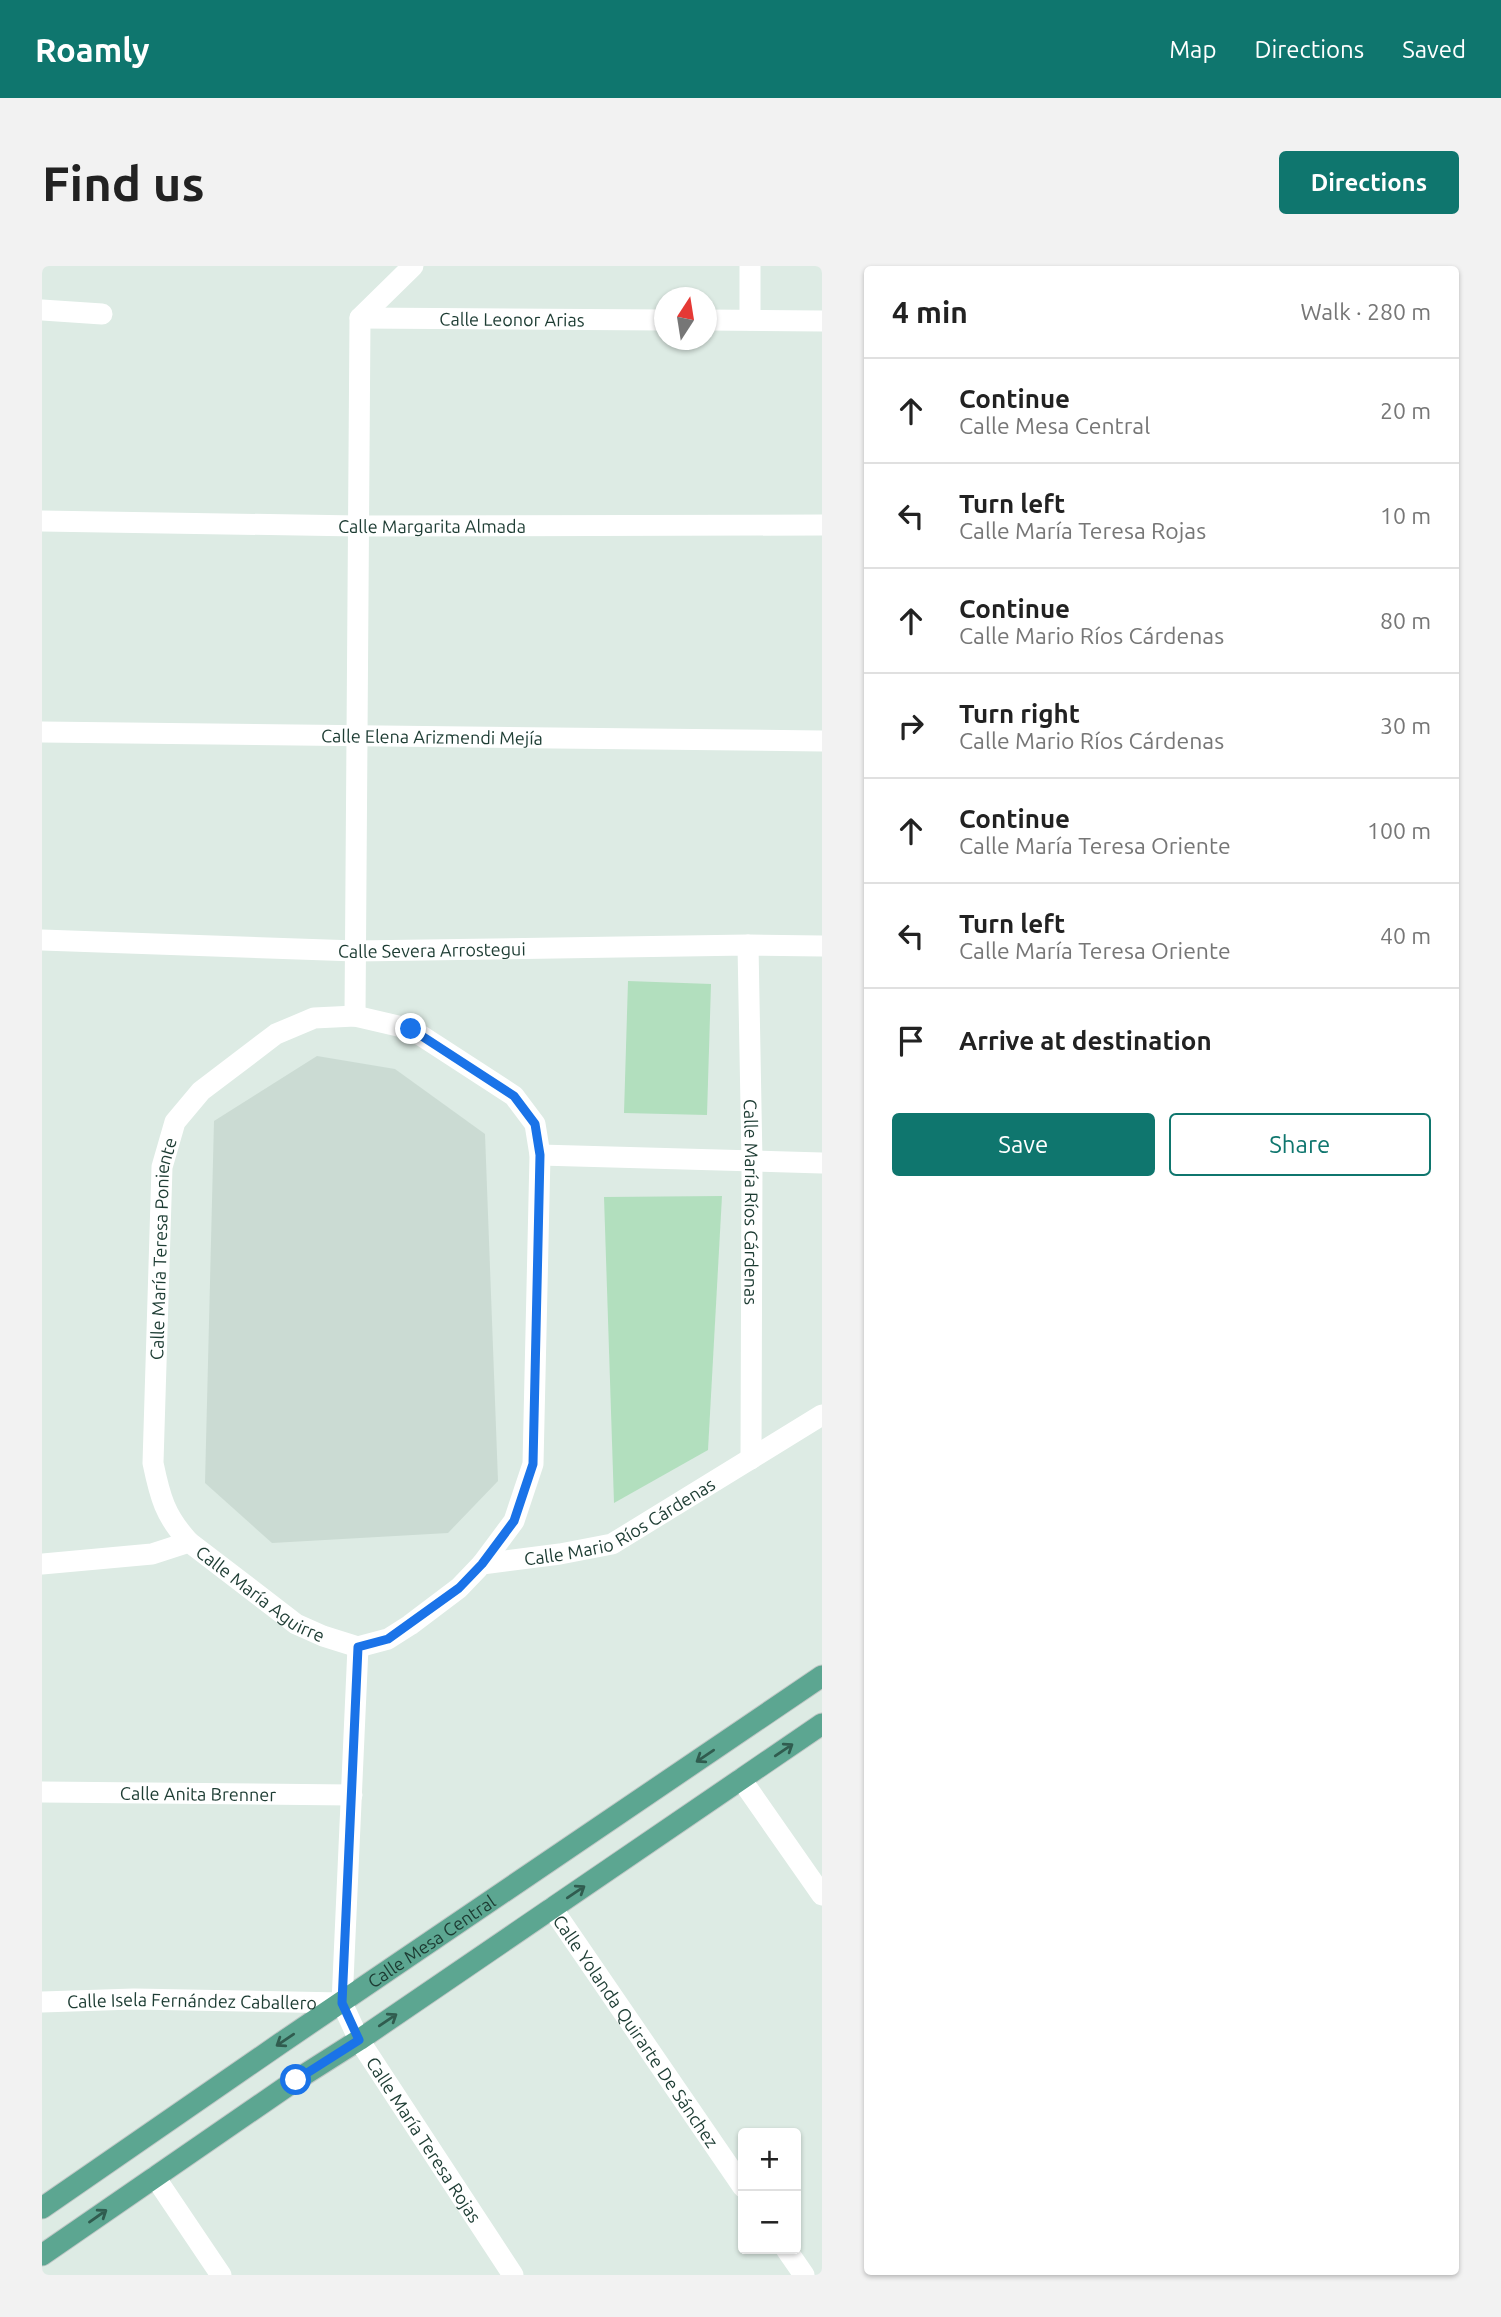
<!DOCTYPE html>
<meta charset="utf-8">
<style>
:root{--surface:#fff;--page:#f2f2f2;--text:#222;--muted:#767676;--line:#e0e0e0;--accent:#0f766e}
body{margin:0;font-family:Ubuntu,sans-serif;background:var(--page);color:var(--text)}
.controls{position:absolute;right:21px;bottom:21px;display:grid;overflow:hidden;border-radius:7px;box-shadow:0 2px 5px #0004}
.controls button{width:63px;height:63px;display:grid;place-items:center;padding:0;border:0;border-bottom:2px solid var(--line);background:var(--surface);color:var(--text);font:35px sans-serif}
.compass{position:absolute;left:612px;top:21px;width:63px;height:63px;border-radius:50%;background:var(--surface);box-shadow:0 2px 5px #0004;rotate:12deg}
.stop{position:absolute;width:21px;height:21px;margin:-16px;border:5px solid #1a73e8;border-radius:50%;background:#fff}
.stop.end{background:#1a73e8;border-color:#fff;box-shadow:0 2px 7px #0008}
.list{margin:0;padding:0;list-style:none}
h2{display:flex;justify-content:space-between;align-items:center;height:91px;margin:0;padding:0 28px;font-size:30px}
h2 small{font-size:23px;font-weight:400;color:var(--muted)}
.list li{display:grid;grid-template-columns:46px 1fr auto;gap:21px;align-items:center;box-sizing:border-box;height:105px;padding:0 28px;border-top:2px solid var(--line)}
.list b{display:block;font-size:26px;white-space:nowrap}
.list p{margin:0;font-size:23px;white-space:nowrap;color:var(--muted)}
.list em{font-size:23px;font-style:normal;color:var(--muted)}
.actions{display:flex;gap:14px;padding:21px 28px}
.actions a{flex:1;padding:16px 0;border:2px solid var(--accent);border-radius:7px;text-align:center;font-size:24px;color:var(--accent)}
.actions .main{background:var(--accent);color:#fff}
.icon{flex:none;width:38px;height:38px;fill:none;stroke:currentColor;stroke-width:2;stroke-linecap:round;stroke-linejoin:round}
.map{position:relative;flex:none;width:780px;height:2009px;overflow:hidden;border-radius:7px}
header{display:flex;align-items:center;gap:42px;box-sizing:border-box;height:98px;padding:0 35px;background:var(--accent);color:#fff}
header strong{font-size:33px}
nav{display:flex;gap:38px;margin-inline-start:auto;font-size:24px}
.intro{display:flex;align-items:center;justify-content:space-between;box-sizing:border-box;height:168px;padding:0 42px}
h1{margin:0;font-size:49px}
.button{padding:18px 32px;border-radius:7px;background:var(--accent);color:#fff;font-size:24px;font-weight:700}
main{display:flex;gap:42px;padding:0 42px}
aside{flex:1;background:var(--surface);border-radius:7px;box-shadow:0 2px 5px #0004}
.map>svg:first-child{display:block}
.built{fill:#cbdbd3}
.green{fill:#b2dfbe}
.lines{fill:none;stroke-linecap:round;stroke-linejoin:round}
.major-casing{stroke:#c0c8c6;stroke-width:23}
.minor{stroke:#fff;stroke-width:21}
.major{stroke:#5ca691;stroke-width:21}
.oneway{stroke:#305c4f}
.route{stroke:#1a73e8;stroke-width:9}
.labels{text-anchor:middle;dominant-baseline:central;stroke-width:7;stroke-linejoin:round;paint-order:stroke}
.street-label{font-size:18px;fill:#1d3c33;stroke:#edf7f2}
</style>
<header>
<strong>Roamly</strong>
<nav><a>Map</a><a>Directions</a><a>Saved</a></nav>
</header>
<div class="intro"><h1>Find us</h1><a class="button">Directions</a></div>
<main>
<div class="map">
<svg width="780" height="2009" viewBox="0 0 780 2009">
<rect width="100%" height="100%" fill="#ddebe4"/>
<path class="built" d="M275 790 353 803 443 868 456 1215 406 1267 230 1277 163 1217 172 855Z"/>
<g class="green">
<path d="M586 715 669 718 665 849 582 847Z"/>
<path d="M680 930 666 1184 572 1237 562 931Z"/>
</g>
<g class="lines">
<defs>
<g id="major">
<path id="s13" d="M0 1942 239 1777 780 1410"/>
<path d="M0 1989 254 1814 317 1774 780 1458"/>
</g>
</defs>
<use href="#major" class="major-casing"/>
<g class="minor">
<path d="M0 44 60 48"/>
<path id="s1" d="M318 52 622 54"/>
<path d="M664 54 780 55"/>
<path d="M708 54V0"/>
<path id="s2" d="M0 255 316 260 780 259"/>
<path id="s3" d="M0 466 780 475"/>
<path id="s4" d="M0 674 314 685 706 679 780 680"/>
<path id="s5" d="M706 679 710 895 709 1193"/>
<path d="M313 750 318 52 371 0"/>
<path d="M498 889 780 897"/>
<path id="s6" d="M147 1276C123 1250 118 1231 111 1197L120 901 133 856 159 825 234 768 272 752 313 750 369 763 472 830 493 858 498 889 491 1198 472 1255 440 1298"/>
<path id="s7" d="M0 1298 110 1288 147 1276 254 1358 281 1370 316 1381"/>
<path id="s8" d="M316 1381 300 1737 317 1774 471 2009"/>
<path id="s9" d="M316 1381 346 1373 368 1359 417 1322 440 1298 518 1288 570 1278 780 1149"/>
<path d="M699 1513 780 1629"/>
<path id="s10" d="M0 1526 310 1529"/>
<path id="s11" d="M510 1642 701 1921"/>
<path id="s12" d="M0 1736 92 1733 300 1737"/>
<path d="M113 1911 179 2009"/>
<path d="M744 1983 762 2009"/>
</g>
<use href="#major" class="major"/>
</g>
<defs><path id="oneway-shaft" d="M-6 0H5M1.5-3L5.5 0L1.5 3" fill="none" stroke-width="1.6" stroke-linecap="round" stroke-linejoin="round" transform="scale(1.75)"/></defs>
<g class="oneway">
<use href="#oneway-shaft" transform="translate(742 1484) rotate(-34)"/>
<use href="#oneway-shaft" transform="translate(663 1490) rotate(146)"/>
<use href="#oneway-shaft" transform="translate(534 1626) rotate(-34)"/>
<use href="#oneway-shaft" transform="translate(346 1754) rotate(-34)"/>
<use href="#oneway-shaft" transform="translate(243 1774) rotate(146)"/>
<use href="#oneway-shaft" transform="translate(56 1950) rotate(-35)"/>
</g>
<g class="lines">
<path class="route" d="M254 1814 317 1774 300 1737 316 1381 346 1373 417 1322 440 1298 472 1255 491 1198 498 889 493 858 472 830 369 763"/>
</g>
<g class="labels">
<g class="street-label">
<text stroke="none"><textPath href="#s1" startOffset="152">Calle Leonor Arias</textPath></text>
<text stroke="none"><textPath href="#s2" startOffset="390">Calle Margarita Almada</textPath></text>
<text stroke="none"><textPath href="#s3" startOffset="390">Calle Elena Arizmendi Mejía</textPath></text>
<text stroke="none"><textPath href="#s4" startOffset="390">Calle Severa Arrostegui</textPath></text>
<text stroke="none"><textPath href="#s5" startOffset="257">Calle María Ríos Cárdenas</textPath></text>
<text stroke="none"><textPath href="#s6" startOffset="303">Calle María Teresa Poniente</textPath></text>
<text stroke="none"><textPath href="#s9" startOffset="298">Calle Mario Ríos Cárdenas</textPath></text>
<text stroke="none"><textPath href="#s7" startOffset="238">Calle María Aguirre</textPath></text>
<text stroke="none"><textPath href="#s10" startOffset="156">Calle Anita Brenner</textPath></text>
<text stroke="none"><textPath href="#s13" startOffset="472">Calle Mesa Central</textPath></text>
<text stroke="none"><textPath href="#s12" startOffset="150">Calle Isela Fernández Caballero</textPath></text>
<text stroke="none"><textPath href="#s11" startOffset="149">Calle Yolanda Quirarte De Sánchez</textPath></text>
<text stroke="none"><textPath href="#s8" startOffset="516">Calle María Teresa Rojas</textPath></text>
</g>
</g>
</svg>
<div class="controls">
<button>+</button>
<button>−</button>
</div>
<svg class="compass" viewBox="-18 -18 36 36"><path d="M0-13l5 13h-10z" fill="#e53935"/><path d="M0 13l5-13h-10z" fill="#767676"/></svg>
<div class="stop" style="left:254px;top:1814px"></div>
<div class="stop end" style="left:369px;top:763px"></div>
</div>
<aside>
<h2>4 min<small>Walk · 280 m</small></h2>
<ul class="list">
<li><svg class="icon" aria-label="ahead" viewBox="0 0 24 24"><path d="M12 20V5M6 11l6-6 6 6"/></svg><div><b>Continue</b><p>Calle Mesa Central</p></div><em>20 m</em></li>
<li><svg class="icon" aria-label="left" viewBox="0 0 24 24"><path d="M17 20v-9H6M10 6l-5 5 5 5"/></svg><div><b>Turn left</b><p>Calle María Teresa Rojas</p></div><em>10 m</em></li>
<li><svg class="icon" aria-label="ahead" viewBox="0 0 24 24"><path d="M12 20V5M6 11l6-6 6 6"/></svg><div><b>Continue</b><p>Calle Mario Ríos Cárdenas</p></div><em>80 m</em></li>
<li><svg class="icon" aria-label="right" viewBox="0 0 24 24"><path d="M7 20v-9h11M14 6l5 5-5 5"/></svg><div><b>Turn right</b><p>Calle Mario Ríos Cárdenas</p></div><em>30 m</em></li>
<li><svg class="icon" aria-label="ahead" viewBox="0 0 24 24"><path d="M12 20V5M6 11l6-6 6 6"/></svg><div><b>Continue</b><p>Calle María Teresa Oriente</p></div><em>100 m</em></li>
<li><svg class="icon" aria-label="left" viewBox="0 0 24 24"><path d="M17 20v-9H6M10 6l-5 5 5 5"/></svg><div><b>Turn left</b><p>Calle María Teresa Oriente</p></div><em>40 m</em></li>
<li><svg class="icon" aria-label="arrive" viewBox="0 0 24 24"><path d="M6 21V4h12l-3 4 3 4H6"/></svg><div><b>Arrive at destination</b></div></li>
</ul>
<div class="actions"><a class="main">Save</a><a>Share</a></div>
</aside>
</main>
